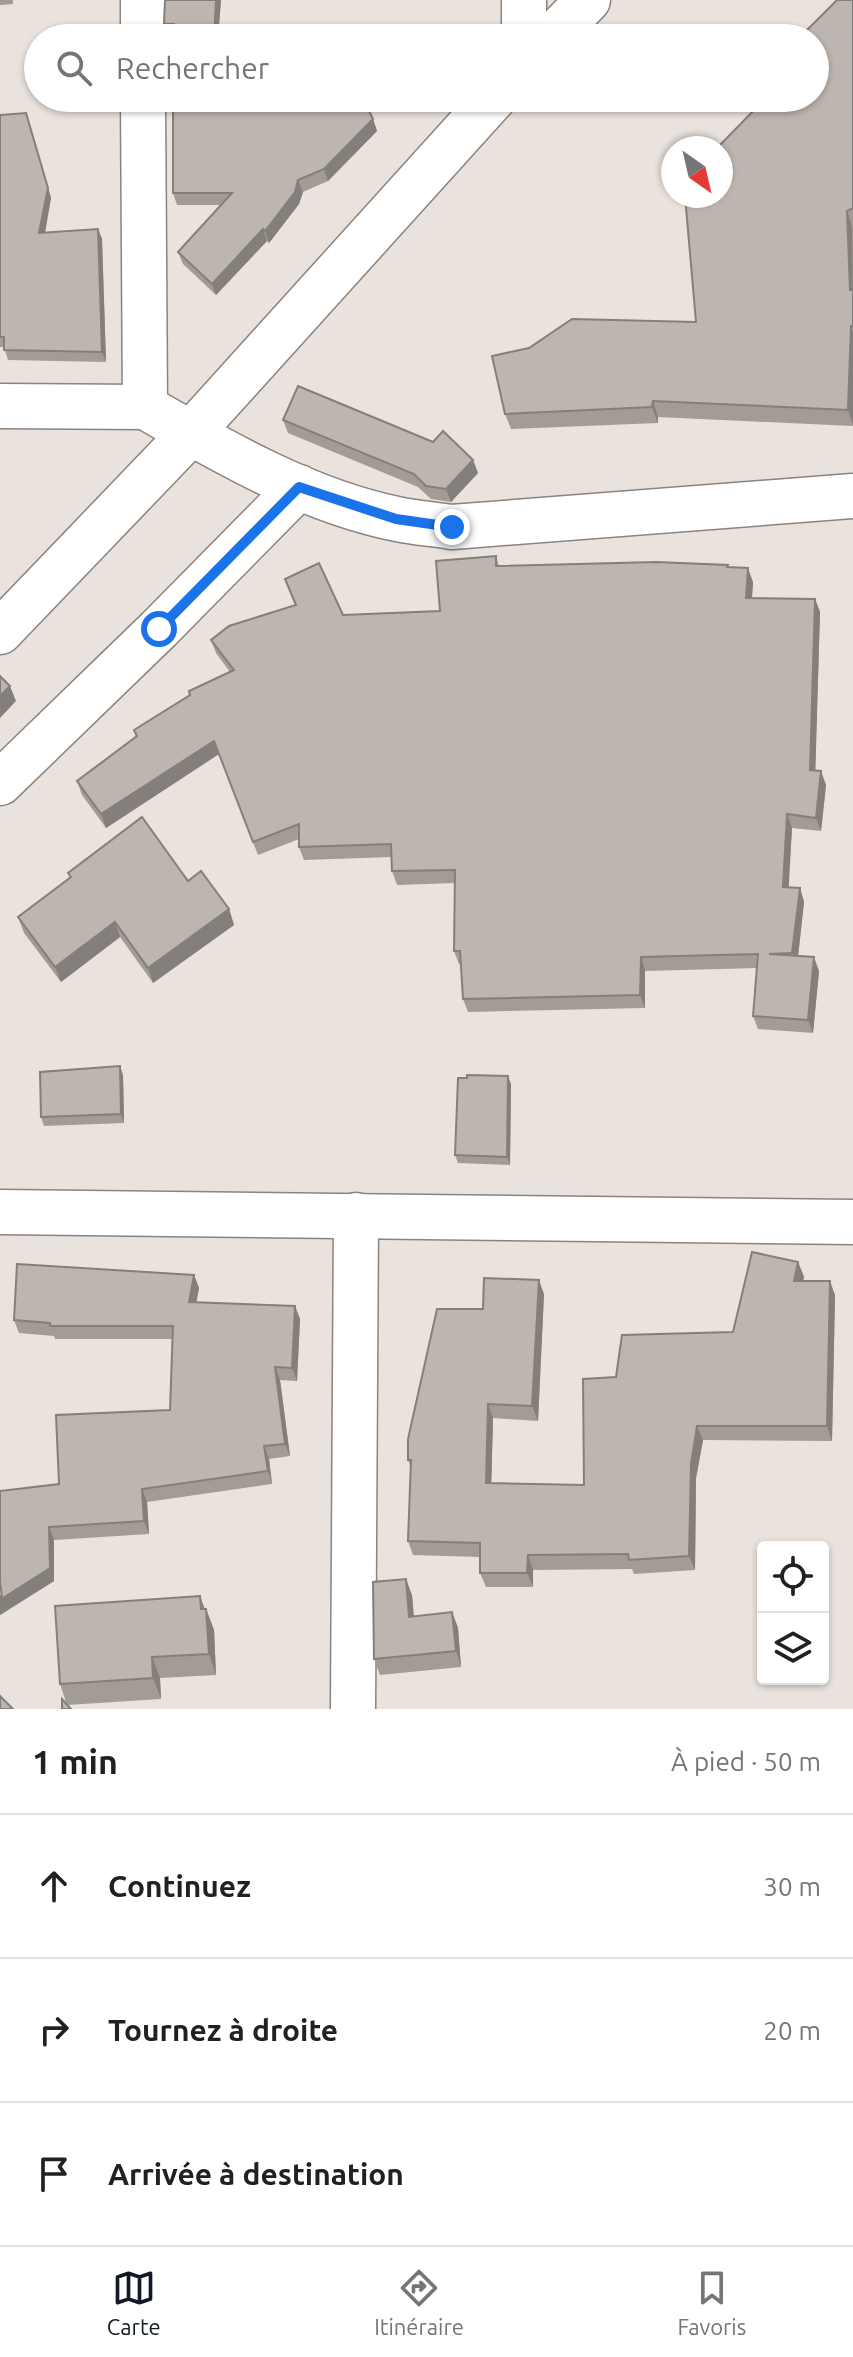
<!DOCTYPE html>
<html lang="fr">
<meta charset="utf-8">
<style>
:root{--surface:#fff;--page:#f6f6f6;--text:#202124;--muted:#757577;--line:#e0e0e0;--accent:#111827}
body{margin:0;font-family:Ubuntu,sans-serif;background:var(--page);color:var(--text)}
.controls{position:absolute;right:24px;bottom:24px;display:grid;overflow:hidden;border-radius:8px;box-shadow:0 2px 6px #0004}
.controls button{width:72px;height:72px;display:grid;place-items:center;padding:0;border:0;border-bottom:2px solid var(--line);background:var(--surface);color:var(--text);font:40px sans-serif}
.compass{position:absolute;left:661px;top:136px;width:72px;height:72px;border-radius:50%;background:var(--surface);box-shadow:0 2px 6px #0004;rotate:146deg}
.stop{position:absolute;width:24px;height:24px;margin:-18px;border:6px solid #1a73e8;border-radius:50%;background:#fff}
.stop.end{background:#1a73e8;border-color:#fff;box-shadow:0 2px 8px #0008}
.list{margin:0;padding:0;list-style:none}
h2{display:flex;justify-content:space-between;align-items:center;height:104px;margin:0;padding:0 32px;font-size:34px}
h2 small{font-size:26px;font-weight:400;color:var(--muted)}
.list li{display:grid;grid-template-columns:52px 1fr auto;gap:24px;align-items:center;box-sizing:border-box;height:144px;padding:0 32px;border-top:2px solid var(--line)}
.list b{display:block;font-size:30px;white-space:nowrap}
.list em{font-size:26px;font-style:normal;color:var(--muted)}
.icon{flex:none;width:44px;height:44px;fill:none;stroke:currentColor;stroke-width:2;stroke-linecap:round;stroke-linejoin:round}
.map{position:relative;flex:none;width:853px;height:1709px;overflow:hidden}
.search{position:absolute;background:var(--surface);box-shadow:0 2px 6px #0004;left:24px;right:24px;top:24px;height:88px;display:flex;align-items:center;gap:20px;box-sizing:border-box;padding:0 28px;border-radius:44px;color:var(--muted);font-size:30px}
.sheet{height:536px;background:var(--surface)}
nav{display:flex;justify-content:space-around;align-items:center;box-sizing:border-box;height:112px;border-top:2px solid var(--line);background:var(--surface);font-size:22px;color:var(--muted)}
nav a{display:grid;justify-items:center;gap:4px}
nav .on{color:var(--accent)}
.map>svg:first-child{display:block}
.lines{fill:none;stroke-linecap:round;stroke-linejoin:round}
.minor-casing{stroke:#8b837e;stroke-width:47}
.minor{stroke:#fff;stroke-width:44}
.wall{fill:#a39c96}
.shaded-wall{fill:#847f7a}
.building{fill:#bdb5af;stroke:#847f7a;stroke-width:2}
.route{stroke:#1a73e8;stroke-width:10}
</style>
<div class="map">
<svg width="853" height="1709" viewBox="0 0 853 1709">
<rect width="100%" height="100%" fill="#eae2dc"/>
<g class="lines">
<defs>
<g id="minor">
<path d="M143 0V38"/>
<path d="M524 0V38"/>
<path d="M551 38 588 0"/>
<path d="M143 98 145 407C223 452 308 501 397 519 415 523 434 524 452 527L853 496"/>
<path d="M0 406 145 407"/>
<path d="M0 632 191 433 494 98"/>
<path d="M0 783 159 629 299 487"/>
<path d="M0 1212 853 1222"/>
<path d="M353 1709 356 1215"/>
</g>
</defs>
<use href="#minor" class="minor-casing"/>
<use href="#minor" class="minor"/>
</g>
<g class="wall">
<path d="M0 0H13V4L0 5Z"/>
<path d="M165 0H221L218 38H173V36H168L164 24Z"/>
<path d="M853 0V426L658 417V423L511 429 505 414 696 322 815 98Z"/>
<path d="M26 113 51 198 45 233 98 229 102 239 106 362 8 360 4 347H0V115Z"/>
<path d="M373 119 377 131 328 181 303 192 299 204 269 243 267 241 216 295 183 264 178 252 222 205H177L173 193Z"/>
<path d="M283 420 473 460 478 473 451 502 431 499 418 487 288 433Z"/>
<path d="M496 556 499 566 728 565V567L753 582 752 598 815 599 820 612 815 771 826 785 821 831 792 828 788 887 800 888 804 902 798 956 819 971 813 1033 758 1029 753 1016 757 968 645 971V1008L468 1012 463 999 461 964H459L454 951 455 883 397 885 392 871V857L304 860 299 847V839L258 855 219 754 106 828 82 795 77 781 136 737 134 730 230 672 216 653 211 640 295 605 285 579 343 615 440 611Z"/>
<path d="M68 873 188 881 229 909 234 925 153 983 120 937 61 982 24 933 18 917 70 878Z"/>
<path d="M123 1075 124 1123 44 1126 41 1117Z"/>
<path d="M511 1084 510 1165 458 1163 455 1155Z"/>
<path d="M798 1262 804 1277 803 1281 835 1295 832 1441 703 1440 696 1478 695 1570 634 1574 632 1569 533 1570V1587H486L480 1573V1557L413 1555 408 1541 411 1468 408 1460 483 1309 544 1294 538 1421 493 1418 491 1483 584 1485 616 1377 733 1332Z"/>
<path d="M194 1275 199 1288 196 1302 295 1306 300 1319 297 1381 280 1380 290 1456 269 1459 272 1484 147 1502 149 1534 54 1540V1581L0 1615V1596L2 1598 59 1484 170 1410 172 1339H55L54 1336 19 1333 14 1320Z"/>
<path d="M412 1595 414 1617 452 1612 458 1628 461 1667 380 1675 374 1659Z"/>
<path d="M200 1596 204 1609H206L214 1630 216 1675 160 1678 161 1699 67 1705 60 1684Z"/>
</g>
<g class="shaded-wall">
<path d="M216 0H221L218 38H214Z"/>
<path d="M26 113 51 198 43 243 39 233Z"/>
<path d="M373 119 377 131 328 181 324 169Z"/>
<path d="M298 180 303 192 299 204 269 243 265 231Z"/>
<path d="M847 211 852 227 853 299 850 290Z"/>
<path d="M98 229 102 239 106 362 102 352Z"/>
<path d="M263 229 267 241 216 295 212 284Z"/>
<path d="M851 326 853 332V425L848 410Z"/>
<path d="M653 401 658 417V423L652 407Z"/>
<path d="M473 460 478 473 451 502 446 489Z"/>
<path d="M748 568 753 582 751 611 746 598Z"/>
<path d="M815 599 820 612 815 784 810 770Z"/>
<path d="M10 686 16 701 0 718V696Z"/>
<path d="M214 741 219 754 106 828 101 814Z"/>
<path d="M821 771 826 785 821 831 816 818Z"/>
<path d="M787 814 792 828 788 900 783 887Z"/>
<path d="M800 888 804 902 797 966 792 953Z"/>
<path d="M229 909 234 925 153 983 148 968Z"/>
<path d="M115 922 120 937 61 982 55 967Z"/>
<path d="M641 957 645 971V1008L640 995Z"/>
<path d="M814 957 819 971 813 1033 808 1020Z"/>
<path d="M120 1066 123 1075 124 1123 121 1114Z"/>
<path d="M508 1076 511 1084 510 1165 507 1157Z"/>
<path d="M798 1262 804 1277 799 1295 794 1281Z"/>
<path d="M194 1275 199 1288 194 1315 189 1302Z"/>
<path d="M539 1280 544 1294 538 1421 532 1406Z"/>
<path d="M830 1281 835 1295 832 1441 827 1426Z"/>
<path d="M295 1306 300 1319 297 1381 292 1368Z"/>
<path d="M275 1367 280 1380 290 1456 285 1444Z"/>
<path d="M488 1404 493 1418 491 1498 486 1483Z"/>
<path d="M697 1426 703 1440 696 1478 695 1570 689 1556 691 1464Z"/>
<path d="M264 1446 269 1459 272 1484 268 1471Z"/>
<path d="M142 1489 147 1502 149 1534 144 1521Z"/>
<path d="M49 1527 54 1540V1581L0 1615V1600Z"/>
<path d="M528 1555 533 1570V1587L527 1573Z"/>
<path d="M406 1579 412 1595 415 1633 409 1617Z"/>
<path d="M200 1596 207 1615 206 1609 214 1630 216 1675 209 1654Z"/>
<path d="M452 1612 458 1628 461 1667 456 1651Z"/>
<path d="M152 1657 160 1678 161 1699 153 1678Z"/>
</g>
<g class="building">
<path d="M165 0H216L214 38H173L174 24H164Z"/>
<path d="M837 0H853V208L847 211 850 290H853V326H851L848 410 653 401 652 407 505 414 492 356 529 348 572 319 696 322 685 196H721V148H717L766 98H815V38H799Z"/>
<path d="M173 98H363L373 119 324 169 298 180 295 192 265 231 263 229 212 284 178 252 232 193H173Z"/>
<path d="M26 113 48 188 39 233 98 229 102 352 4 350V337H0V115Z"/>
<path d="M298 386 433 442 443 431 473 460 446 489 426 486 414 474 283 420Z"/>
<path d="M496 556V566L656 562 728 565 727 567 748 568 746 598 815 599 810 770 821 771 816 818 787 814 783 887 800 888 792 953 769 954 814 957 808 1020 753 1016 758 954 641 957 640 995 463 999 460 951H454L455 870 392 871 391 844 299 847V824L253 842 214 741 101 814 77 781 137 736 134 730 190 695 189 691 234 670 211 640 229 626 296 605 285 579 319 563 343 615 440 611 436 561Z"/>
<path d="M0 676 10 686 0 696Z"/>
<path d="M142 817 188 881 201 871 229 909 148 968 115 922 55 967 18 917 71 877 68 873Z"/>
<path d="M120 1066 121 1114 41 1117 40 1072Z"/>
<path d="M467 1075 508 1076 507 1157 455 1155 458 1078H467Z"/>
<path d="M752 1252 798 1262 794 1281H830L827 1426H697L691 1464 689 1556 629 1560 628 1554 528 1555 527 1573H480V1543L408 1541 411 1460H408V1439L437 1309H483L484 1278 539 1280 532 1406 488 1404 486 1483 584 1485 583 1379 616 1377 622 1335 733 1332Z"/>
<path d="M17 1264 194 1275 189 1302 295 1306 292 1368 275 1367 285 1444 264 1446 268 1471 142 1489 144 1521 49 1527 50 1568 0 1600V1596L2 1598 0 1581V1491L59 1484 56 1415 170 1410 173 1326H50V1323L14 1320Z"/>
<path d="M406 1579 409 1617 452 1612 456 1651 374 1659 373 1582Z"/>
<path d="M200 1596 201 1609H206L209 1654 152 1657 153 1678 60 1684 55 1606Z"/>
<path d="M0 1696 13 1709H0Z"/>
<path d="M62 1699 71 1709H62Z"/>
</g>
<g class="lines">
<path class="route" d="M159 629 299 487 396 519 452 527"/>
</g>
</svg>
<div class="controls">
<button><svg class="icon" aria-label="locate" viewBox="0 0 24 24"><circle cx="12" cy="12" r="6"/><path d="M12 2v4M12 18v4M2 12h4M18 12h4"/></svg></button>
<button><svg class="icon" aria-label="layers" viewBox="0 0 24 24"><path d="M12 4l9 5-9 5-9-5zM3 14l9 5 9-5"/></svg></button>
</div>
<svg class="compass" viewBox="-18 -18 36 36"><path d="M0-13l5 13h-10z" fill="#e53935"/><path d="M0 13l5-13h-10z" fill="#757577"/></svg>
<div class="stop" style="left:159px;top:629px"></div>
<div class="stop end" style="left:452px;top:527px"></div>
<div class="search"><svg class="icon" aria-label="search" viewBox="0 0 24 24"><circle cx="10" cy="10" r="6"/><path d="M15 15l6 6"/></svg>Rechercher</div>
</div>
<section class="sheet">
<h2>1 min<small>À pied · 50 m</small></h2>
<ul class="list">
<li><svg class="icon" aria-label="ahead" viewBox="0 0 24 24"><path d="M12 20V5M6 11l6-6 6 6"/></svg><div><b>Continuez</b></div><em>30 m</em></li>
<li><svg class="icon" aria-label="right" viewBox="0 0 24 24"><path d="M7 20v-9h11M14 6l5 5-5 5"/></svg><div><b>Tournez à droite</b></div><em>20 m</em></li>
<li><svg class="icon" aria-label="arrive" viewBox="0 0 24 24"><path d="M6 21V4h12l-3 4 3 4H6"/></svg><div><b>Arrivée à destination</b></div></li>
</ul>
</section>
<nav>
<a class="on"><svg class="icon" aria-label="map" viewBox="0 0 24 24"><path d="M3 6l6-2 6 2 6-2v14l-6 2-6-2-6 2zM9 4v14M15 6v14"/></svg>Carte</a>
<a><svg class="icon" aria-label="directions" viewBox="0 0 24 24"><path d="M12 3l9 9-9 9-9-9zM9 14v-3h6M13 9l2 2-2 2"/></svg>Itinéraire</a>
<a><svg class="icon" aria-label="saved" viewBox="0 0 24 24"><path d="M7 4h10v16l-5-4-5 4z"/></svg>Favoris</a>
</nav>
